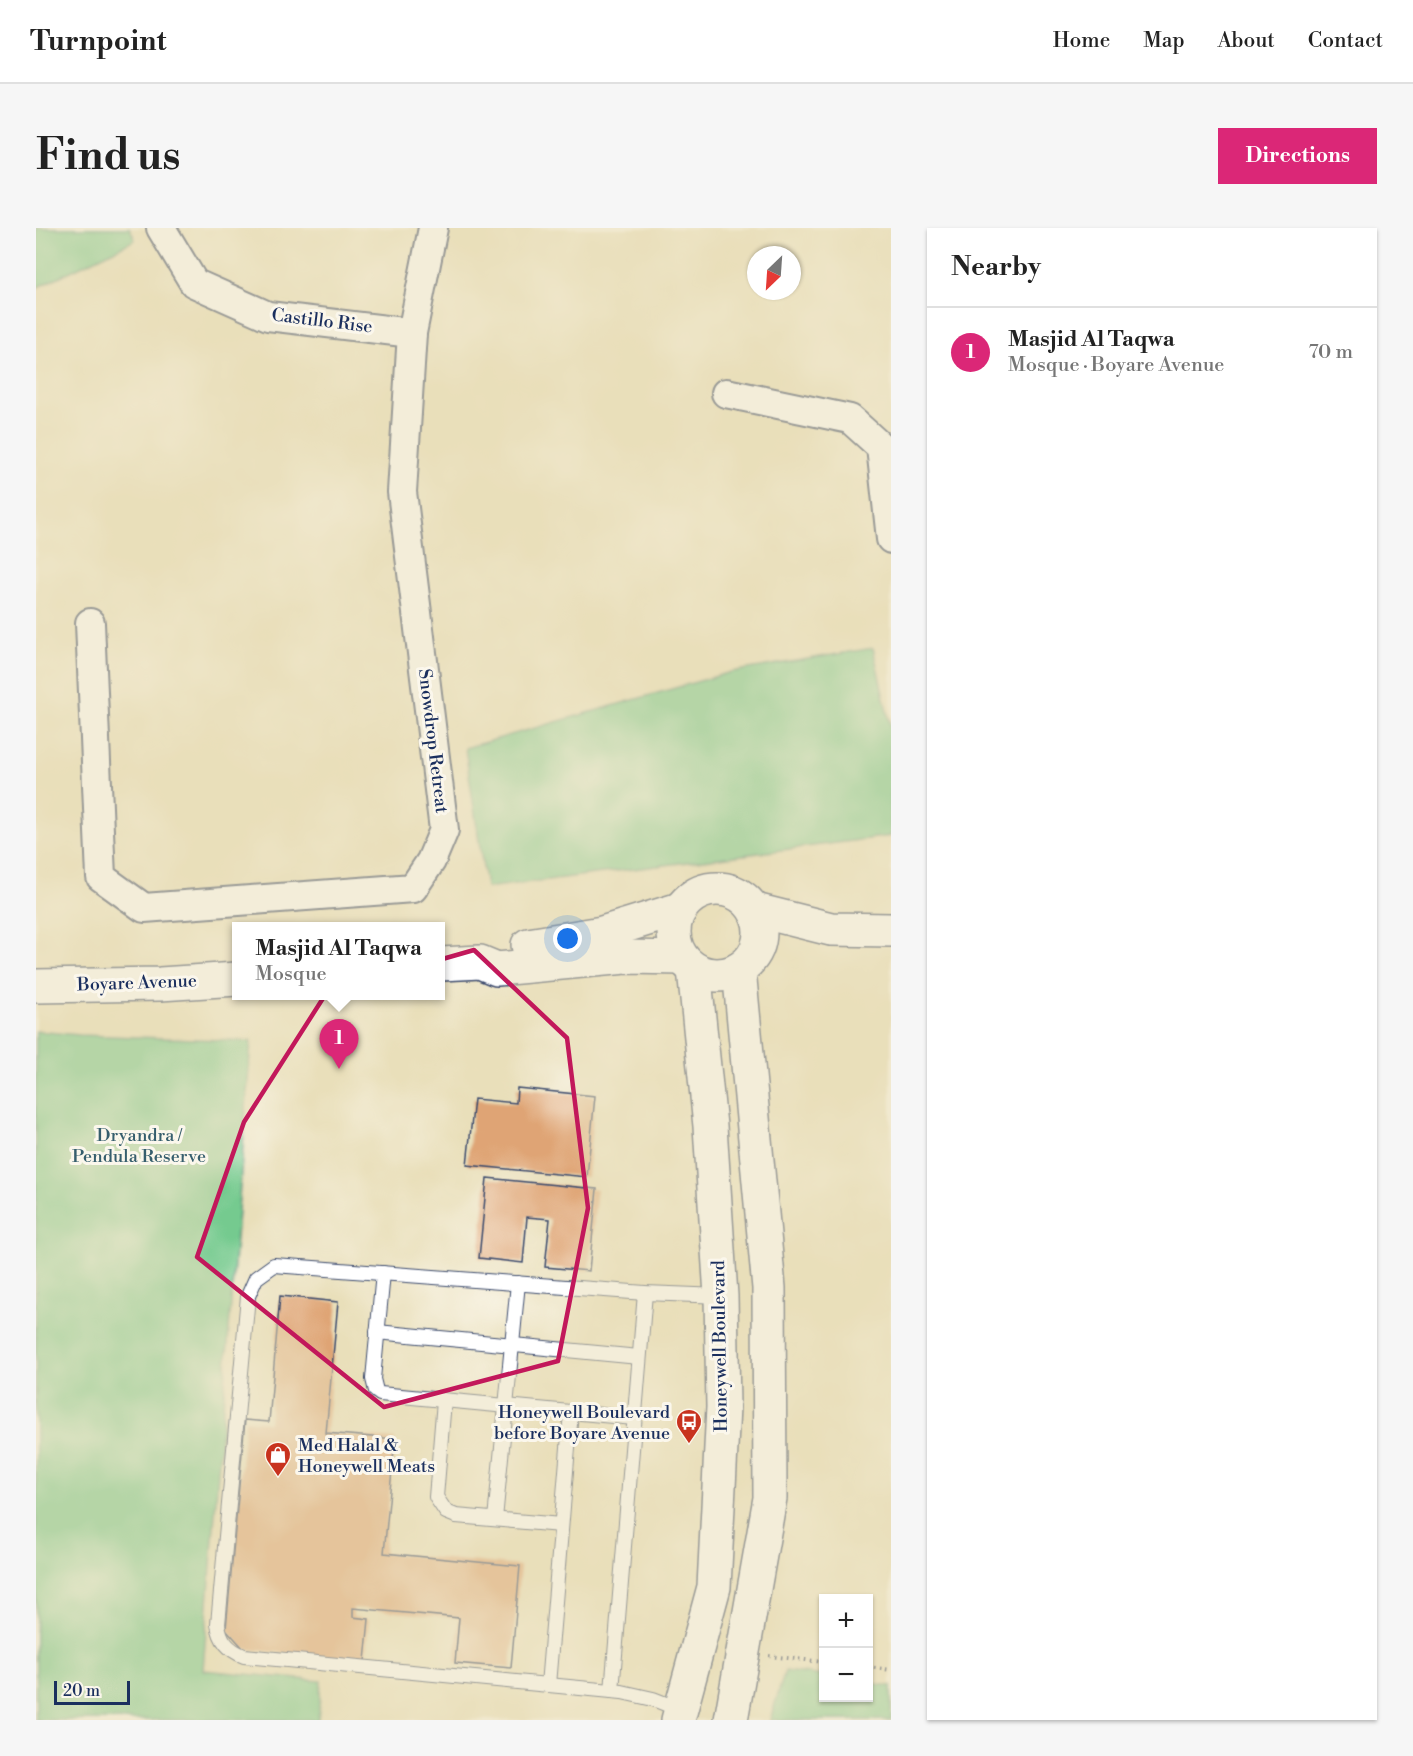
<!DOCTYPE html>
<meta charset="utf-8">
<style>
:root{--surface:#fff;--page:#f6f6f6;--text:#222;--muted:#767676;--line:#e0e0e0;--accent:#db2777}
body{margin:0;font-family:"Libre Bodoni",serif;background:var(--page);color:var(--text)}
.controls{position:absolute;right:18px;bottom:18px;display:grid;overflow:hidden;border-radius:0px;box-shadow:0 2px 4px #0004}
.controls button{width:54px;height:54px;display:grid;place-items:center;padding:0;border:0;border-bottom:2px solid var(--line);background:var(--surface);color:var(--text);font:30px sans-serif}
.compass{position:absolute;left:711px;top:18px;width:54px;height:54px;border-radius:50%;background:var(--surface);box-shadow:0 2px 4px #0004;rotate:205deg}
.scale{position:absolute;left:18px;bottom:15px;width:76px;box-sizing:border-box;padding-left:6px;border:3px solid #1b2f5e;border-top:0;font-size:16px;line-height:21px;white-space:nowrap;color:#1b2f5e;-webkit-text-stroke:4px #fbf7ec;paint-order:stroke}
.you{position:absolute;left:532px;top:711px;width:21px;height:21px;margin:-15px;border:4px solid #fff;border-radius:50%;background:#1a73e8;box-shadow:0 0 0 9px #1a73e833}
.badge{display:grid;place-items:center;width:39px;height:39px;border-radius:50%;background:var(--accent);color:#fff;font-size:20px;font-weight:700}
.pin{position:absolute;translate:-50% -50px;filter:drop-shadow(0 2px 3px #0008)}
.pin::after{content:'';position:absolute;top:32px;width:21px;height:18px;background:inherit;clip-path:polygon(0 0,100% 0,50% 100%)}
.popup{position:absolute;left:196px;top:694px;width:213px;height:78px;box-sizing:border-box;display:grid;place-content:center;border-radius:0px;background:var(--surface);filter:drop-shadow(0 2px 4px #0005);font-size:20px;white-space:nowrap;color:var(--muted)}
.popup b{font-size:22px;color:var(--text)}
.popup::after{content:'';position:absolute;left:50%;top:100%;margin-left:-12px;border:12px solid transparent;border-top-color:var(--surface)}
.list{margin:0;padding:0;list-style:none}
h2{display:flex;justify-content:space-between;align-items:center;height:78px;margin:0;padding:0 24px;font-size:26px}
h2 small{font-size:20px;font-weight:400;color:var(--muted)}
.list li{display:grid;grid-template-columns:39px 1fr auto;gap:18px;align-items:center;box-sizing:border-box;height:90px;padding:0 24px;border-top:2px solid var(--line)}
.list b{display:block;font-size:22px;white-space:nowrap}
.list p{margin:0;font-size:20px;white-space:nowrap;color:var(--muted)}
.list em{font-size:20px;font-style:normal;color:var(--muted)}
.map{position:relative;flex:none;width:855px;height:1492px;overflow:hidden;border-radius:0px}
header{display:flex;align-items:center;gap:36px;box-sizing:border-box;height:84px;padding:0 30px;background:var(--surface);border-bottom:2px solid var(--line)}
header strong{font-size:28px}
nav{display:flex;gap:33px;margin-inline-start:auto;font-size:21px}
.intro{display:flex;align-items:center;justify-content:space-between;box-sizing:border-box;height:144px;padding:0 36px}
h1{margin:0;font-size:42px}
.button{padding:15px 27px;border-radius:0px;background:var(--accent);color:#fff;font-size:21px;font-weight:700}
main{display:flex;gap:36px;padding:0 36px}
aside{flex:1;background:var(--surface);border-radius:0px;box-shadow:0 2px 4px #0004}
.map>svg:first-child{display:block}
.green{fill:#74ca8f;stroke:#487c76;stroke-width:1.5}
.building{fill:#dfa474}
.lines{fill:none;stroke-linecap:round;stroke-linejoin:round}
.service-casing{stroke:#3a496c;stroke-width:16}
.minor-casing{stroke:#3a496c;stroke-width:32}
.tertiary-casing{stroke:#3a496c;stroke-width:36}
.path{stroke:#3a496c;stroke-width:4;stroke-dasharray:1.5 4.5;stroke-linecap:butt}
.service{stroke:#fff;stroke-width:14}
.minor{stroke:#fff;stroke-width:28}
.tertiary{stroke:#fff;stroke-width:33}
.marked{fill:none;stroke:#c2185b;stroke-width:4.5;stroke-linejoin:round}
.labels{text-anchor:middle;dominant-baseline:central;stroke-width:6;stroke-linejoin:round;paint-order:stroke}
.street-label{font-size:18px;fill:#1b2f5e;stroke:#fbf7ec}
.park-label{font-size:18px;fill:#365e6d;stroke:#fbf7ec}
.poi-label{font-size:18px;fill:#1b2f5e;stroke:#fbf7ec;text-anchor:end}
</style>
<header>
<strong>Turnpoint</strong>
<nav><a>Home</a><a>Map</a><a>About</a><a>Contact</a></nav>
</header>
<div class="intro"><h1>Find us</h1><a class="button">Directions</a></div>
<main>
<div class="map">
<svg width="855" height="1492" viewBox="0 0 855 1492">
<rect width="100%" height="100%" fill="#fbf7ec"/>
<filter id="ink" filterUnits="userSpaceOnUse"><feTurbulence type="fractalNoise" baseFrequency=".0167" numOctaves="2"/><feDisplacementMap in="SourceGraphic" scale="12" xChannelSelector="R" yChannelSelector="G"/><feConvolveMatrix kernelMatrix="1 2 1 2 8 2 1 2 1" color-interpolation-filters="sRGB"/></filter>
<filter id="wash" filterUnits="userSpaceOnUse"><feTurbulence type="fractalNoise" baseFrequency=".008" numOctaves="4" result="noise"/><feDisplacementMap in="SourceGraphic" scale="24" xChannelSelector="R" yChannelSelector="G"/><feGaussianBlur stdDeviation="1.35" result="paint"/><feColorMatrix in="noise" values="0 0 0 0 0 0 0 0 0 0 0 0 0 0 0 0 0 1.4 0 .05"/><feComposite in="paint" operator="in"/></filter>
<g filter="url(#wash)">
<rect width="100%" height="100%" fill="#e9dfba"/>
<g class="green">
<path d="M0 0H94L99 12 0 60Z"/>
<path d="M837 420 855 501V608L450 660 429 520 695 444Z"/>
<path d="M0 803 44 807 215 813 167 1442 285 1453 282 1492H0Z"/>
<path d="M749 1443 787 1448 788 1470H832L833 1455 855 1458V1492H734Z"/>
</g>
<g id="blocks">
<g class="building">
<path d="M481 860 559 868 551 949 431 937 438 871 480 875Z"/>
<path d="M451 950 561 961 553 1043 509 1039 514 991 491 989 487 1035 443 1030Z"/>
<path d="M244 1068 302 1074 290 1205 359 1211 348 1325 484 1338 475 1440 419 1435 423 1390 317 1380V1389L333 1391 329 1433 208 1421 190 1401 209 1192 233 1194Z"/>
</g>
</g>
</g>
<g filter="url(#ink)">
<use href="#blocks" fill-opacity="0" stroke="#3a496c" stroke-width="1.5"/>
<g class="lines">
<defs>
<g id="service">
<path d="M347 1045 337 1151 340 1163 344 1166 598 1190"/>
<path d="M341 1104 603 1129"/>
<path d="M408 1173 400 1269 410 1284 420 1288 525 1297"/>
<path d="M459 1291 482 1055"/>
<path d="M512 1457 535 1184"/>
<path d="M576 1463 609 1065"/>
<path d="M645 1482 617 1471 586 1464 208 1428C192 1422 184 1412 182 1396L212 1068 220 1050 238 1037 609 1065 685 1068"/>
</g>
<g id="minor">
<path d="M125 0 158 55 232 88 376 105"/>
<path d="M690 165 814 191 845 219 855 311"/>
<path d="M54 395 65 649 108 680 377 660 395 633 408 602 366 264 376 105 397 0"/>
</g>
<g id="tertiary">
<circle cx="681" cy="704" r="43"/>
<path d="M719 682 795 701 855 702"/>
<path d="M492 717 566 705 644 681"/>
<path d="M405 736 444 734 461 741 590 729 646 730"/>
<path d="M0 758 124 756 201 751"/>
<path d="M642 1492 678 1359 687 1179 685 1068 674 898 658 741"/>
<path d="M695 1492 734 1270 733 1060 703 741"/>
</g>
</defs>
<use href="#service" class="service-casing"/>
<use href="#minor" class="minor-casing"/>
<use href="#tertiary" class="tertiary-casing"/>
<g class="path">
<path d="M733 1428 788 1434"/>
<path d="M832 1439 855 1442"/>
</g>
<use href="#service" class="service"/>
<use href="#minor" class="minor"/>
<use href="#tertiary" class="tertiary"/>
</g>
</g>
<path d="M0 0H855V1492H0ZM438 722 531 810 552 980 522 1133 348 1179 161 1029 208 894 291 764Z" fill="#e9dfba" fill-opacity=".55" fill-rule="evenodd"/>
<path class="marked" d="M438 722 531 810 552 980 522 1133 348 1179 161 1029 208 894 291 764Z"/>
<defs>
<symbol id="bus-pin" viewBox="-11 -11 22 30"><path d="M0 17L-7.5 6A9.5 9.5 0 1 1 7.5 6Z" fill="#c8321e" stroke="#fbf7ec"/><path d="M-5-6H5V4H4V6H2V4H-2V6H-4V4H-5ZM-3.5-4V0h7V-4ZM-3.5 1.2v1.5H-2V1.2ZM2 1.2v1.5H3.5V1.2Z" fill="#fff"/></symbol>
<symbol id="shop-pin" viewBox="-11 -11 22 30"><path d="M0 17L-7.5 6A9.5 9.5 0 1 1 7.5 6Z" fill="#c8321e" stroke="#fbf7ec"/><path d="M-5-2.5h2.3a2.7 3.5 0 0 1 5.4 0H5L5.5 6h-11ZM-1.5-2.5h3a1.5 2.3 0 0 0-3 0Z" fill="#fff"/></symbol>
</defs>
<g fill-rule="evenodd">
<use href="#bus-pin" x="638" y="1179" width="30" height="40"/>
<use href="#shop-pin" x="227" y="1212" width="30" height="40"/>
</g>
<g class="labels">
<g class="street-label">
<text transform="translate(286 93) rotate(7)">Castillo Rise</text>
<text transform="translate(397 513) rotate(83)">Snowdrop Retreat</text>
<text transform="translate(101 755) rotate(-2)">Boyare Avenue</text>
<text transform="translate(684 1118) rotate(-91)">Honeywell Boulevard</text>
</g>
<g class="park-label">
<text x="103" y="907">Dryandra /<tspan x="103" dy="21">Pendula Reserve</tspan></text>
</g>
<g class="poi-label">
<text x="634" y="1184">Honeywell Boulevard<tspan x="634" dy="21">before Boyare Avenue</tspan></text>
<text x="262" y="1217" text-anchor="start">Med Halal &amp;<tspan x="262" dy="21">Honeywell Meats</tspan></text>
</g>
</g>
</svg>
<div class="controls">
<button>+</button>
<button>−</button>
</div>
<svg class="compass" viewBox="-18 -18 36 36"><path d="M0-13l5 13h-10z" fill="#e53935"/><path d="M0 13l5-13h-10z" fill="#767676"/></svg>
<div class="scale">20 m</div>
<div class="you"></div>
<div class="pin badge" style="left:303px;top:841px">1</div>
<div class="popup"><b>Masjid Al Taqwa</b>Mosque</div>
</div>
<aside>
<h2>Nearby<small></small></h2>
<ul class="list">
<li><span class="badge">1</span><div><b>Masjid Al Taqwa</b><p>Mosque · Boyare Avenue</p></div><em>70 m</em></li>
</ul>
</aside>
</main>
